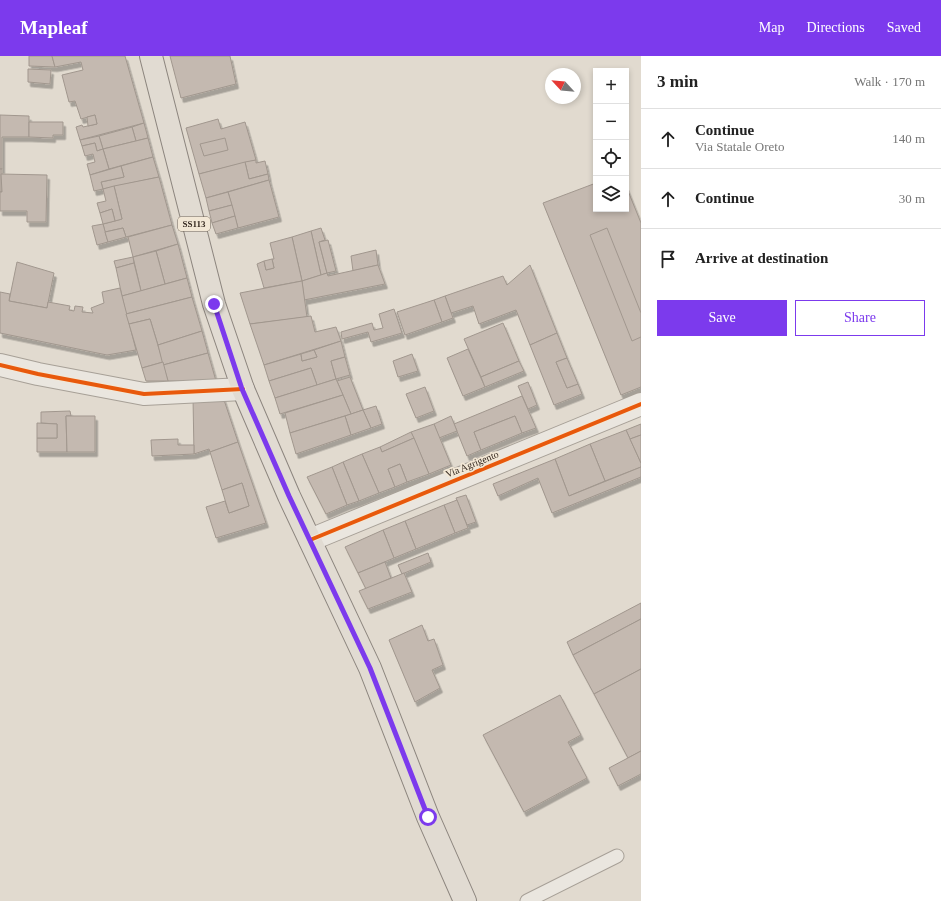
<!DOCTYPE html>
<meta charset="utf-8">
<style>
:root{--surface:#fff;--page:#f2f2f2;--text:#222;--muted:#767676;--line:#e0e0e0;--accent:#7c3aed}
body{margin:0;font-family:"Times New Roman",serif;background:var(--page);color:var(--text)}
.controls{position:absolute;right:12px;top:12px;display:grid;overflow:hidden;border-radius:0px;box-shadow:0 2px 6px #0003}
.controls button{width:36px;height:36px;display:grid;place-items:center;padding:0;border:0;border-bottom:1px solid var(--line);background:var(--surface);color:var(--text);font:20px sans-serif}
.compass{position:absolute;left:545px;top:12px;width:36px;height:36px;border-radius:50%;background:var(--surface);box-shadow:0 2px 6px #0003;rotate:296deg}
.stop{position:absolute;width:12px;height:12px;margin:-9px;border:3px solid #7c3aed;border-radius:50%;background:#fff}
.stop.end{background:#7c3aed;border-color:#fff;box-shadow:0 1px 4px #0008}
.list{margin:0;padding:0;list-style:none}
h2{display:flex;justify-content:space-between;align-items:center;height:52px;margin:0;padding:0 16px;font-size:17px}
h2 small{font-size:13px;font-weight:400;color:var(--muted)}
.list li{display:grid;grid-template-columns:26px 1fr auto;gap:12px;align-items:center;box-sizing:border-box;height:60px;padding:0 16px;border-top:1px solid var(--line)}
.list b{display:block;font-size:15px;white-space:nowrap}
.list p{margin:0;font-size:13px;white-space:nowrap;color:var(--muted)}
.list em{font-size:13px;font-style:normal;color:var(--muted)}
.actions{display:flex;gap:8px;padding:12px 16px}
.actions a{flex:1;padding:9px 0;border:1px solid var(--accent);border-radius:0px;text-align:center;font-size:14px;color:var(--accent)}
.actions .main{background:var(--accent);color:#fff}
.icon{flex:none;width:22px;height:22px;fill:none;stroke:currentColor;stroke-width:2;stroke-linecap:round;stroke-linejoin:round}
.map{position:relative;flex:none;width:641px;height:845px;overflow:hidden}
header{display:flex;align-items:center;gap:24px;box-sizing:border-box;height:56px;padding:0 20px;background:var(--accent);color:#fff}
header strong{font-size:19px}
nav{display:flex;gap:22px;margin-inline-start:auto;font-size:14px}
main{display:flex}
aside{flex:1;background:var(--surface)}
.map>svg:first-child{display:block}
.building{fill:#c4b9b0;stroke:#a1978e;filter:url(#shadow)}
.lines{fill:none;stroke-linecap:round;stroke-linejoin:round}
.lane-casing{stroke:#a7a097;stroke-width:15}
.street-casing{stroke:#a7a097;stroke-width:24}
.primary-casing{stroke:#8c857e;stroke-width:24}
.lane{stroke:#eae6df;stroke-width:13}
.street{stroke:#eae6df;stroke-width:22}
.primary{stroke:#e1dbd2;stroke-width:22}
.cycleway-casing{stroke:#f2e7d5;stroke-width:6}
.cycleway{stroke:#e8590c;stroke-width:4}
.route{stroke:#7c3aed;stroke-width:5}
.labels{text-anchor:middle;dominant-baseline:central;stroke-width:3.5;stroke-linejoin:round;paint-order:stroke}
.shield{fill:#f2e7d5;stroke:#6e6256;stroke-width:1}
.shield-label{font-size:9px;font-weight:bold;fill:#352920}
.street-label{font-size:10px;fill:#352920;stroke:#f2e7d5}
</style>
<header>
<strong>Mapleaf</strong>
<nav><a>Map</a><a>Directions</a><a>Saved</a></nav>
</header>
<main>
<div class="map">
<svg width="641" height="845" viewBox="0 0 641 845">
<defs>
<filter id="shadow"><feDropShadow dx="2.5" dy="4.5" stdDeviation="0" flood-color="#0004"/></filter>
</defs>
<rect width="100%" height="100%" fill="#e1dacf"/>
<g class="building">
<path d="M29 0H52L55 11 29 10Z"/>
<path d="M52 0H125L144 67 80 84 76 71 82 69 83 71 97 68 95 59 81 63 75 45 69 46 62 19 83 14 81 6 55 11Z"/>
<path d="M170 0H230L236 28 181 42Z"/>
<path d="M28 13 51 14 50 28 28 26Z"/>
<path d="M0 59 29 60V81H2V113H0Z"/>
<path d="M95 59 97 68 88 70 87 61Z"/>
<path d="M218 63 221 73 245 66 256 104 199 118 186 72Z"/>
<path d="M29 66H63V79H53V82L29 81Z"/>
<path d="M144 67 148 82 136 85 132 71Z"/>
<path d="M132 71 136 85 103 93 99 80Z"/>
<path d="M99 80 103 93 97 95 95 87 82 90 80 84Z"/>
<path d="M148 82 153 101 109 113 103 93Z"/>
<path d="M225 82 228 94 204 100 200 88Z"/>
<path d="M95 87 97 95 103 93 109 113 90 119 87 108 95 106 93 98 85 100 82 90Z"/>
<path d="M153 101 159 121 103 133 101 126 124 121 121 110Z"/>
<path d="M256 104V107L265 105 268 118 249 123 245 106Z"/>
<path d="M245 106 249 123 268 118 269 124 206 142 199 118Z"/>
<path d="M121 110 124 121 101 126 103 133 94 135 90 119Z"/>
<rect x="0" y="113" width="2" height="23"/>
<path d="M1 118 47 119 46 166H27V155H0V136H2Z"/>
<path d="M159 121 172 169 126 181 123 172 105 176 103 168 122 163 114 130Z"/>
<path d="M269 124 279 161 238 172 228 136Z"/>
<path d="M596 127V153H626V130L641 167V331L621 339 543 147Z"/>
<path d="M114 130 122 163 115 165 112 153 100 157 97 147 106 145 103 133Z"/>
<path d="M228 136 232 149 209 155 206 142Z"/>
<path d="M232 149 235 160 212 167 209 155Z"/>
<path d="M112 153 115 165 103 168 100 157Z"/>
<path d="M235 160 238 172 216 178 212 167Z"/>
<path d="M103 168 108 186 97 189 92 170Z"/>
<path d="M172 169 178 188 133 201 128 181Z"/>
<path d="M123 172 126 181 108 186 105 176Z"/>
<path d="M321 172 325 184 319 186 327 217 321 219 311 175Z"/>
<path d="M607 172 641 257V281L632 285 590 179Z"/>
<path d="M311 175 321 219 302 225 292 181Z"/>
<path d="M292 181 302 225 264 232 257 208 264 205 266 214 274 212 272 203H274L270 187Z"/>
<path d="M328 184 336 215 327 217 319 186Z"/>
<path d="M178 188 187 222 165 228 156 195Z"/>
<path d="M376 194 378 209 353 215 351 200Z"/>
<path d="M156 195 165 228 141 235 133 201Z"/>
<path d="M133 201 134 207 116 212 114 205Z"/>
<path d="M272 203 274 212 266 214 264 205Z"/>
<path d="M17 206 54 217 47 252 9 245Z"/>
<path d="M134 207 141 235 122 240 116 212Z"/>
<path d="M378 209 385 228 304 244 302 225 327 217 328 220Z"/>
<path d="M530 209 557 277 530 289 516 254 479 268 473 250 451 257 445 240 503 220 507 229Z"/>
<path d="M187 222 192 241 126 258 122 240Z"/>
<path d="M302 225 307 261 250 268 240 237Z"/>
<path d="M120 232 136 294 107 299 0 277V236L10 238 9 245 47 252 48 246 70 250 69 254 74 255 75 250 83 251 82 256 93 257 91 252 104 247 102 236Z"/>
<path d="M445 240 453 262 442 266 434 244Z"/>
<path d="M192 241 202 275 158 289 150 263 129 268 126 258Z"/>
<path d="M434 244 442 266 405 279 397 256Z"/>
<path d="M394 253 402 277 371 286 368 276 342 283 341 276 372 267 374 274 383 272 379 258Z"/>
<path d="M311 260 315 276 336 271 341 285 264 309 250 268Z"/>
<path d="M150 263 163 306 142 312 129 268Z"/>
<path d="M503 267 519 305 481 321 464 283Z"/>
<path d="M202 275 208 297 163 309 158 289Z"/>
<path d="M557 277 567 302 556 306 567 332 578 328 582 338 554 349 530 289Z"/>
<path d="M341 285 345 301 331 305 336 323 317 329 311 312 269 325 264 309 301 298 302 305 317 301 314 294Z"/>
<path d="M468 293 485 331 463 340 447 302Z"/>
<path d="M314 294 317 301 302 305 301 298Z"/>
<path d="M208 297 216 325H168L163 309Z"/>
<path d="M412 298 418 315 398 321 393 305Z"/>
<path d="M345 301 350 319 336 323 331 305Z"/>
<path d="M567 302 578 328 567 332 556 306Z"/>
<path d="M519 305 524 315 485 331 481 321Z"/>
<path d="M163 306 168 325H146L142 312Z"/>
<path d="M311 312 317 329 275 342 269 325Z"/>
<path d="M350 321 363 354 351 358 337 325Z"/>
<path d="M336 323 343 339 280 358 275 342Z"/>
<path d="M528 326 537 349 528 353 518 330Z"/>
<path d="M425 331 434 355 416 362 406 338Z"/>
<path d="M343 339 351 358 290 377 285 357Z"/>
<path d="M522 340 536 372 522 377 515 360 474 376 481 394 467 400 454 368Z"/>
<path d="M223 341 238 386 210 396 209 393 194 398 193 342Z"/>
<path d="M376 350 382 368 371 372 363 354Z"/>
<path d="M363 354 371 372 351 379 345 360Z"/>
<path d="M70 355 71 360H66L67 396H37V382H57V368L41 367V356Z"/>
<path d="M66 360H95V396H67Z"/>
<path d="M345 360 351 379 296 398 290 377Z"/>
<path d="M451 360 457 375 439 382 434 368Z"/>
<path d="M515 360 522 377 481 394 474 376Z"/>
<path d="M37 367 57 368V382H37Z"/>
<path d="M434 368 451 409 429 418 411 376Z"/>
<path d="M641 368V379L630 383 626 374Z"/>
<path d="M626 374 641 407V411L605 425 590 388Z"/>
<path d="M411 376 414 382 382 396 380 391Z"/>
<path d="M641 379V407L630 383Z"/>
<path d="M414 382 429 418 407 426 400 408 388 413 395 431 379 437 362 398 380 391 382 396Z"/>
<path d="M178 383V389H194V398L152 400 151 384Z"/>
<path d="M238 386 266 467 216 482 206 451 225 445 229 457 249 450 242 427 222 434 210 396Z"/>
<path d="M590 388 605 425 569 440 555 403Z"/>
<path d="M362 398 379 437 359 445 343 406Z"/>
<path d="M555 403 569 440 641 411V421L552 457 538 422 498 440 493 428Z"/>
<path d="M343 406 359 445 347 449 332 411Z"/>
<path d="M400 408 407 426 395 431 388 413Z"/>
<path d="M332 411 347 449 326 458 307 421Z"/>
<path d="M242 427 249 450 229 457 222 434Z"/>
<path d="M466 439 476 466 467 469 456 442Z"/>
<path d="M457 444 468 472 455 477 444 449Z"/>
<path d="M444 449 455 477 416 493 405 465Z"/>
<path d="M405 465 416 493 394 502 383 474Z"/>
<path d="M383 474 394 502 358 517 345 491Z"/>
<path d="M428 497 431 506 402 518 398 509Z"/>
<path d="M385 506 391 522 366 533 358 517Z"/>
<path d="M404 517 412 536 368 553 359 535Z"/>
<path d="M641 547V563L573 599 567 586Z"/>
<path d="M641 563V613L594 638 573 599Z"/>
<path d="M422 569 428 585 434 583 443 609 432 614 440 632 415 646 389 584Z"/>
<path d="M641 613V695L628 702 594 638Z"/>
<path d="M560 639 581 679 568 686 587 722 524 756 483 679Z"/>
<path d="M641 695V718L618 730 609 712Z"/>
</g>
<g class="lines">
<defs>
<path id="lane" d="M527 845 617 800"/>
<g id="street">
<path d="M0 309 38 318 144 338 243 333"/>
<path d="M310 484 641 348"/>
</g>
<path id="primary" d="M151 0 214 248 243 333 289 440 370 612 428 761 465 845"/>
</defs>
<use href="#lane" class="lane-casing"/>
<use href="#street" class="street-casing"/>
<use href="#primary" class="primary-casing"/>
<use href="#lane" class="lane"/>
<use href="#street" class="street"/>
<use href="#primary" class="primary"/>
<defs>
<g id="cycleway">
<path d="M0 309 38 318 144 338 243 333"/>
<path d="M310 484 641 348"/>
</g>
</defs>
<use href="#cycleway" class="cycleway-casing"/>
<use href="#cycleway" class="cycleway"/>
</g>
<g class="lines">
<path class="route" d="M214 248 242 333 289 440 370 612 428 761"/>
</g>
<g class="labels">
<rect class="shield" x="178" y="161" width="32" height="14" rx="3"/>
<g class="shield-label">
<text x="194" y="168">SS113</text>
</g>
<g class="street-label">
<text transform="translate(472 408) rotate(-22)">Via Agrigento</text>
</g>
</g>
</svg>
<div class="controls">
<button>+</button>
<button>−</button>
<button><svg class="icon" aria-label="locate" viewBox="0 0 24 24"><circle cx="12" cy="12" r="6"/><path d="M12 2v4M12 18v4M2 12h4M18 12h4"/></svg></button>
<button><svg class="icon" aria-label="layers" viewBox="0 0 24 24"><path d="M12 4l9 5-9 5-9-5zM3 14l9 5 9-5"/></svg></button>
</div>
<svg class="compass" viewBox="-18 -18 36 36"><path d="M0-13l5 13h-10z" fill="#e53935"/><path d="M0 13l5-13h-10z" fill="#767676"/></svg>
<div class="stop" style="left:428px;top:761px"></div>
<div class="stop end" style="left:214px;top:248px"></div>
</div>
<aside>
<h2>3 min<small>Walk · 170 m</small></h2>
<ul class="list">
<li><svg class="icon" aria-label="ahead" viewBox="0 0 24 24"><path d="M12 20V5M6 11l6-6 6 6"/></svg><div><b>Continue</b><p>Via Statale Oreto</p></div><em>140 m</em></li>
<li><svg class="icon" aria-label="ahead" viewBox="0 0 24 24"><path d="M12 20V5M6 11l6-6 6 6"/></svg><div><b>Continue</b></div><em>30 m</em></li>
<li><svg class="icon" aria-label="arrive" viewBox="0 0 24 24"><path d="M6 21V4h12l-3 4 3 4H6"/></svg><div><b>Arrive at destination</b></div></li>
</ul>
<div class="actions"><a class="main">Save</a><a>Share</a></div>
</aside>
</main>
